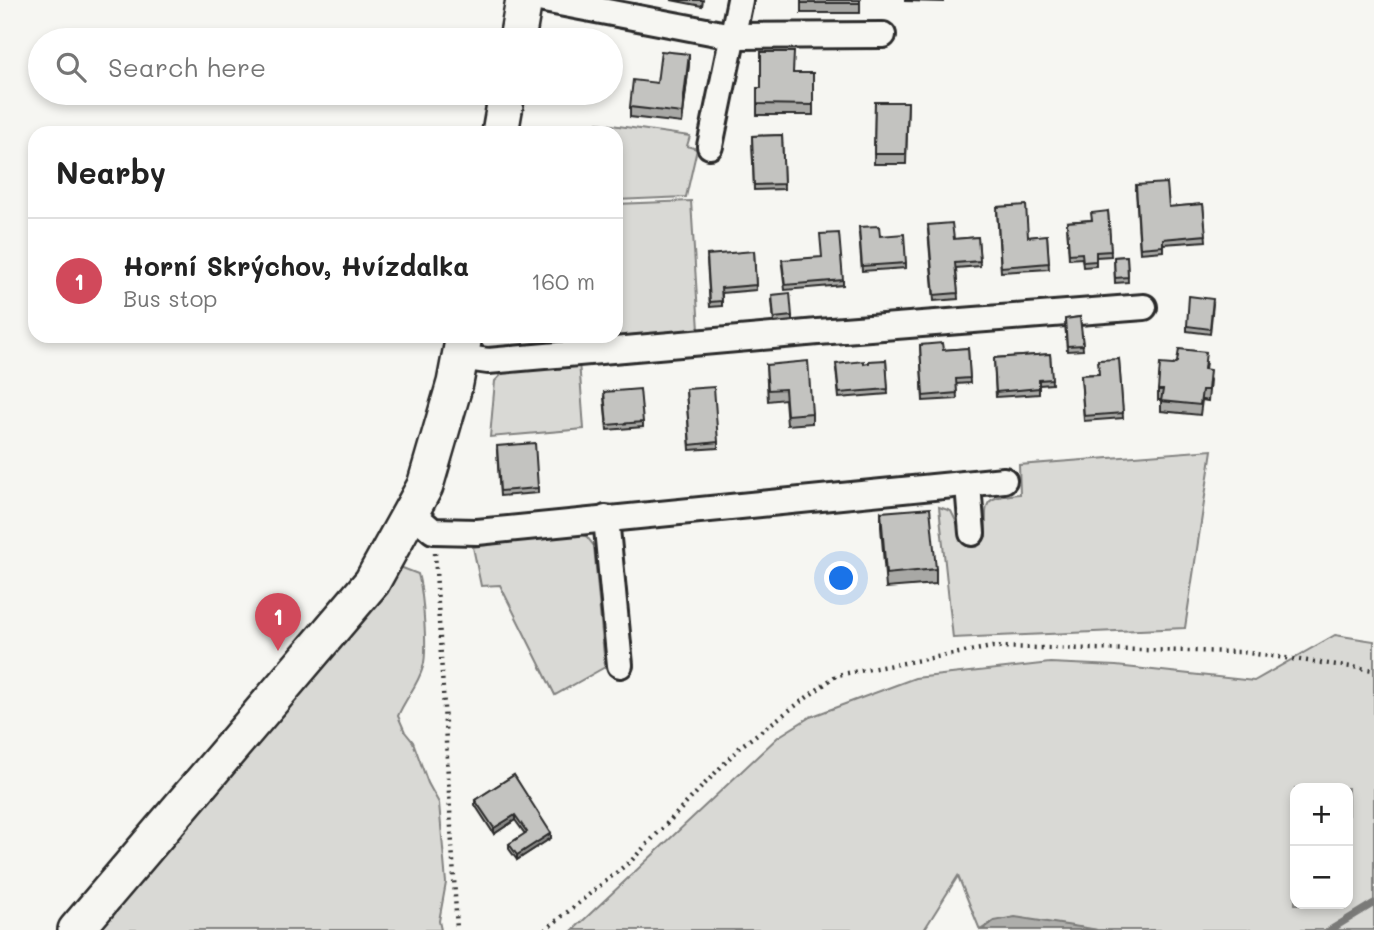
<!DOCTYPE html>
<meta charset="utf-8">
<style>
:root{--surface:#fff;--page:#f2f2f2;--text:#222;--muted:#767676;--line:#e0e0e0;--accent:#d1495b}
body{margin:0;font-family:Mali,sans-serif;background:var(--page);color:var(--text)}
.controls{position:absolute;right:21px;bottom:21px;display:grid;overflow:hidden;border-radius:14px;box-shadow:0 4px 10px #0003}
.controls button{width:63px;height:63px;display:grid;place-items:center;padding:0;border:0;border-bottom:2px solid var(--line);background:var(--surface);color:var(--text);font:35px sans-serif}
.you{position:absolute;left:842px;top:579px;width:24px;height:24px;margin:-18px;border:5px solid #fff;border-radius:50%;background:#1a73e8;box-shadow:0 0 0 10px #1a73e833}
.badge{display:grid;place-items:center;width:46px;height:46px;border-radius:50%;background:var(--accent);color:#fff;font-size:23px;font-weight:700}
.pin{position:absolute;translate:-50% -58px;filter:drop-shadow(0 2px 4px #0008)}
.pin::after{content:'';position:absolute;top:37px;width:24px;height:21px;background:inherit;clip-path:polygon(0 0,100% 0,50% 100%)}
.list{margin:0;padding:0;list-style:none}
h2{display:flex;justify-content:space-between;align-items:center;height:91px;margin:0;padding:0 28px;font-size:30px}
h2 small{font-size:23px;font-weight:400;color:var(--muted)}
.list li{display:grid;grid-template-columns:46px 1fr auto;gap:21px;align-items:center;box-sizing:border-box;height:126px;padding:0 28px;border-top:2px solid var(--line)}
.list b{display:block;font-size:26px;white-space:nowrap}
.list p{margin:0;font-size:23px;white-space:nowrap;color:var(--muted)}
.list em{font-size:23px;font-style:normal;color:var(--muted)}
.icon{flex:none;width:38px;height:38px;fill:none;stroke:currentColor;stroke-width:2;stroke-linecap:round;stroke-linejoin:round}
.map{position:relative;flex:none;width:1374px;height:930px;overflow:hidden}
.search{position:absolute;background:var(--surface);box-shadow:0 4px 10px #0003;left:28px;top:28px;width:595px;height:77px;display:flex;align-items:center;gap:18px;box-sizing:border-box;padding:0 24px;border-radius:38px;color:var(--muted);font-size:26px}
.panel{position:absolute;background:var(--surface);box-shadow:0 4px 10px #0003;left:28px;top:126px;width:595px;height:217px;border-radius:21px}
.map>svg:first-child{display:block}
.green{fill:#d9d9d5;stroke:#828280;stroke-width:2;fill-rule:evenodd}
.water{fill:#aeaeab;stroke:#7a7a78;stroke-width:2}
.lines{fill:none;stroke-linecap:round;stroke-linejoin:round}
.stream{stroke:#7a7a78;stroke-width:7}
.street-casing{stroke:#2b2b2b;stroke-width:30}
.secondary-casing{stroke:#2b2b2b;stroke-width:40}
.path{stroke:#2b2b2b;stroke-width:4.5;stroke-dasharray:2 5;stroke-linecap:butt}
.street{stroke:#f6f6f2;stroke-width:24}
.secondary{stroke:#f6f6f2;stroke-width:35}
.wall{fill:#a8a8a5;stroke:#2b2b2b;stroke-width:2}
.shaded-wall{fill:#888886;stroke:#2b2b2b;stroke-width:2}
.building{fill:#c3c3c0;stroke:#2b2b2b;stroke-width:2}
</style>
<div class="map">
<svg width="1374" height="930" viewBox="0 0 1374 930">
<rect width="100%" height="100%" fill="#f6f6f2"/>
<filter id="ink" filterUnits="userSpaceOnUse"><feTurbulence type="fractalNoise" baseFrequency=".0143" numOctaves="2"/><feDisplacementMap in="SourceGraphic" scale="14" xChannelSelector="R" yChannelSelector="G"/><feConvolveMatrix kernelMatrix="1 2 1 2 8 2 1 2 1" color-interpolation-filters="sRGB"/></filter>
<g filter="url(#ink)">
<g class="green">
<path d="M597 123 690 136 687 146 697 149 686 197 616 200V133H578Z"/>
<path d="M691 201 699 330 616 336V204Z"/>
<path d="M579 361 584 429 490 437 495 381 507 369Z"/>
<path d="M1212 450 1185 628 953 638 939 507 951 511 958 525 960 538 986 536C986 502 981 497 1020 494L1019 465Z"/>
<path d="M578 532 587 537 594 546 605 667 555 695 500 585 481 586 473 547Z"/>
<path d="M400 567 418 574C423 591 428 652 423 667 418 685 405 699 398 716L405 732 413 742 428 783 439 803 446 883 439 921 441 930H100Z"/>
<path d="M1335 635 1374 641V930H1097L1055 924 994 921 980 930 958 876 924 930H573L778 737 810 717 915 678 1050 663 1116 666 1254 681ZM1295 788H1348V904H1295Z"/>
</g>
<path class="water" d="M1015 917 1092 929 1097 930H982L994 921Z"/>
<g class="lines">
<path class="stream" d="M1330 930 1374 903"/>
<defs>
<g id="street">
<path d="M544 0 732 36 883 35"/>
<path d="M710 146 740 0"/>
<path d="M460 357 488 361 818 332 1144 307"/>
<path d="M968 485 972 533"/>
<path d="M411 512 433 531 477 532 1004 480"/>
<path d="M606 518 620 665"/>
</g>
<g id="secondary">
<path d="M517 40 524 0"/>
<path d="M500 133 507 93"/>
<path d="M76 930 372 582 425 486 455 383 464 336"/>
</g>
</defs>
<use href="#street" class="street-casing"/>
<use href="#secondary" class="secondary-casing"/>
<g class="path">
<path d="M435 553 457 930"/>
<path d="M545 930 632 860 741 746 837 675 992 647 1241 652 1374 670"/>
</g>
<use href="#street" class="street"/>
<use href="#secondary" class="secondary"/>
</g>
<g class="wall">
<path d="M671 0H703L702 6Z"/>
<rect x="801" y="0" width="59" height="13"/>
<path d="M905 0H944V2L905 1Z"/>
<path d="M689 64 682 123 630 117V107L657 83Z"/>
<path d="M793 73H813V115H757V88H761Z"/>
<path d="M875 102H908L906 164H874Z"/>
<path d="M782 135 784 189 754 190 752 136Z"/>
<path d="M1136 190 1169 207 1203 204 1206 241 1163 244V251L1140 253Z"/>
<path d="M1108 211 1111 256 1096 257V266L1083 267 1082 258 1069 259 1067 222 1091 220Z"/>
<path d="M997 212 1028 237 1047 235 1049 269 1001 272Z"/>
<path d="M928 230 954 239 978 237 980 266 956 268 958 299 934 301Z"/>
<path d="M859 233 880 236 906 263V268L862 271Z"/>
<path d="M754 251 756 290 722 293V306L710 307 707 260Z"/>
<path d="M1127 256 1128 282 1115 283 1114 257Z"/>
<path d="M782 265 843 280V285L785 290Z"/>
<path d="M772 300 792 316V321L774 323Z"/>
<path d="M1213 304 1210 334 1187 331V326Z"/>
<path d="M1080 317 1083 350 1067 351 1065 319Z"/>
<path d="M920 345 943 350 968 348 970 383 956 384 957 399 923 401Z"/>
<path d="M1050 354 1052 384 1039 385V394L996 397 994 358Z"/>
<path d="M1119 359 1123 418 1084 421 1081 375 1098 374Z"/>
<path d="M886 360 888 394 839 398 836 369Z"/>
<path d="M1206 362 1205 369 1210 380 1208 401 1202 400 1200 415 1161 411V400H1158V390L1173 365Z"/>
<path d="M766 365 812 413V423L787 425 785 399 768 401Z"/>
<path d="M686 389 718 442V448L690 450Z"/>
<path d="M604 397 643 422V427L607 430Z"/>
<path d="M497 451 538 488V493L500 496Z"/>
<path d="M881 512 936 569V584L886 588 881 527Z"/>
<path d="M514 775 551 838 517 860 509 849V844L525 834 515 820 494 834 475 805V800Z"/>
</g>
<g class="shaded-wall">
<path d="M689 54V64L682 123V113Z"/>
<path d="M515 815V820L494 834V828Z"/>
<path d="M551 833V838L517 860V855Z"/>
</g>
<g class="building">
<rect x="801" y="0" width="59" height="3"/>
<path d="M661 51 689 54 682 113 630 107 633 80 657 83Z"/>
<path d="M761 52H794L793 73H813V105L757 104V88H761Z"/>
<path d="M875 102H908L906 154H874Z"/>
<path d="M782 135 784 184 754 185 752 136Z"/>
<path d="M1167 183 1169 207 1203 204 1206 235 1163 239V246L1140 248 1136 185Z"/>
<path d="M1026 205 1028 237 1047 235 1049 263 1001 267 997 207Z"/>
<path d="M1108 211 1111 251 1096 252V261L1083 262 1082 253 1069 254 1067 222 1092 220 1091 213Z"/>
<path d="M952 223 954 239 978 237 980 261 955 263 958 293 934 295 928 225Z"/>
<path d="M879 226 880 236 904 234 906 263 862 266 859 227Z"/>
<path d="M839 233 843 280 785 285 782 260 822 257 820 234Z"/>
<path d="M754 251 756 285 721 288 722 301 710 302 707 255Z"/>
<path d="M1127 256 1128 277 1115 278 1114 257Z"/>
<path d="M790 293 792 316 774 318 772 295Z"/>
<path d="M1189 296 1213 299 1210 329 1187 326Z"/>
<path d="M1080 317 1083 345 1067 346 1065 319Z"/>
<path d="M942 343 943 350 968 348 970 378 956 379 957 393 923 396 920 345Z"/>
<path d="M1179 349 1206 352 1204 369 1210 370 1208 390H1202L1200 405 1161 401 1163 390H1158L1160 364 1173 365 1177 362Z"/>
<path d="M1050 354 1052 379 1039 380V388L996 392 994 358Z"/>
<path d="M1119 359 1123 413 1084 416 1081 375 1099 374 1098 360Z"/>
<path d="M886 360 888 389 839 393 836 364 864 361V364L869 363V361Z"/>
<path d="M808 361 812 413 787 415 785 389 768 390 766 365Z"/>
<path d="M714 387 718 442 690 445 686 389Z"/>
<path d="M640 389 643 422 607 425 604 392Z"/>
<path d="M535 443 538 488 500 491 497 446Z"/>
<path d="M930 508 936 569 886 574 881 512Z"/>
<path d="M514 775 551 833 517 855 509 844 527 832 515 815 494 828 475 800Z"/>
</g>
</g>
</svg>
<div class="controls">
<button>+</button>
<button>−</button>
</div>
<div class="you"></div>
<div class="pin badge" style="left:278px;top:651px">1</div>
<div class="search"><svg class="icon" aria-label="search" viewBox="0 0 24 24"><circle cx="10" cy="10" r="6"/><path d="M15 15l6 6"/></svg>Search here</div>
<section class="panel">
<h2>Nearby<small></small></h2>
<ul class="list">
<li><span class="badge">1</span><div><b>Horní Skrýchov, Hvízdalka</b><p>Bus stop</p></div><em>160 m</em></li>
</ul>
</section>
</div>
